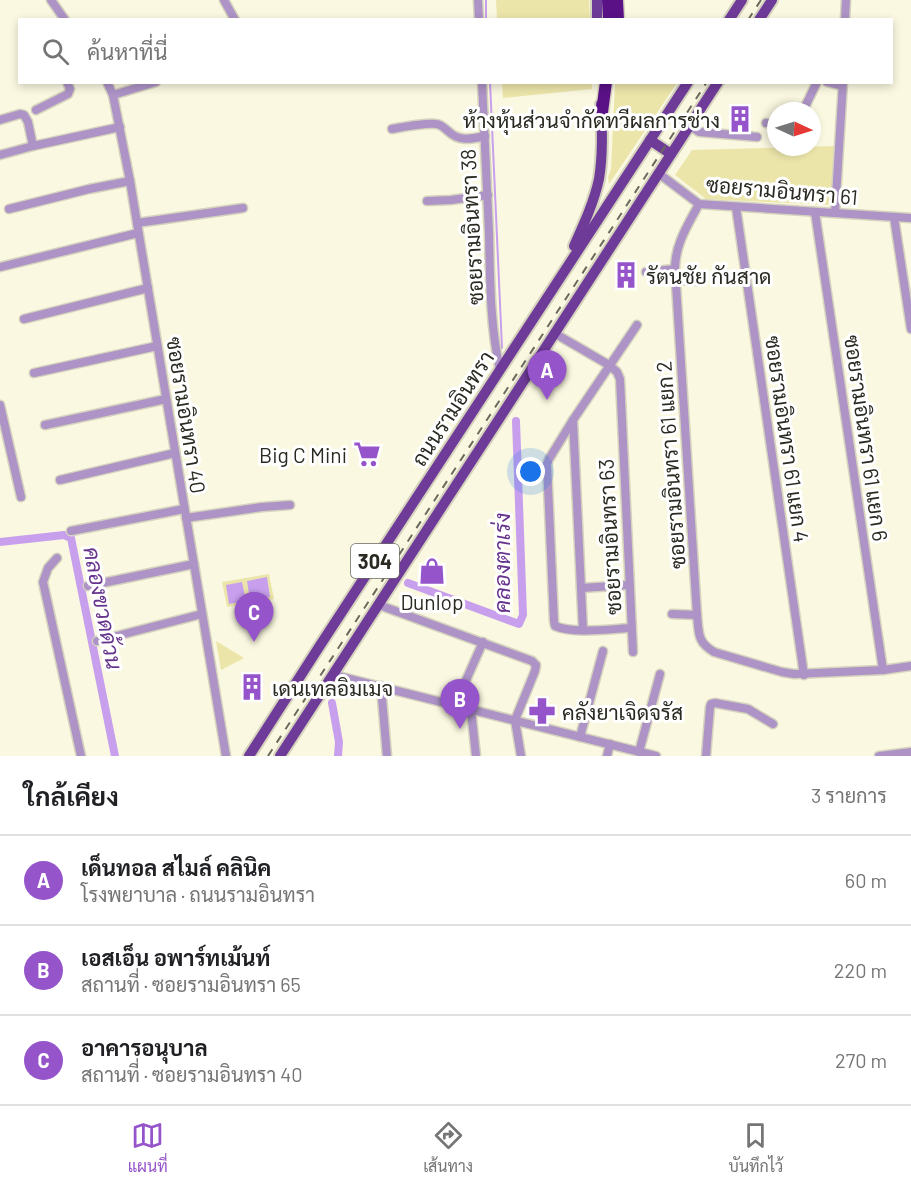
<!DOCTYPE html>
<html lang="th">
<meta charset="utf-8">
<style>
:root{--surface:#fff;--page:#f6f6f6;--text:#202124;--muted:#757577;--line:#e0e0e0;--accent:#9554c9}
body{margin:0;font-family:Barlow,Sarabun,sans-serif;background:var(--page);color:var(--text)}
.compass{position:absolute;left:767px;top:102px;width:54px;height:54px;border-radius:50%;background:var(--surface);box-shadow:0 3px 9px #0003;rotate:94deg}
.you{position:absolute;left:531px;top:472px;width:21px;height:21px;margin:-15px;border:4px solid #fff;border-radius:50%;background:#1a73e8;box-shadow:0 0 0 9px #1a73e833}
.badge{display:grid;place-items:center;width:39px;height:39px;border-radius:50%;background:var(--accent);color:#fff;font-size:20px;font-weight:700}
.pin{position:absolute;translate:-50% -50px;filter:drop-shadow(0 2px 3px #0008)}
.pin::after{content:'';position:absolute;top:32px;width:21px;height:18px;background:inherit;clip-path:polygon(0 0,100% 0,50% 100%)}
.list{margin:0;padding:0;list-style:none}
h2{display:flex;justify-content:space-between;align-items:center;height:78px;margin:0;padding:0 24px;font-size:26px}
h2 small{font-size:20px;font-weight:400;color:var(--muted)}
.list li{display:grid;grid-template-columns:39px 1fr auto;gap:18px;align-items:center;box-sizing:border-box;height:90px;padding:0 24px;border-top:2px solid var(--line)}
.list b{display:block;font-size:22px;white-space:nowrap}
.list p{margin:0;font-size:20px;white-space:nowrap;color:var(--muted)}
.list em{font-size:20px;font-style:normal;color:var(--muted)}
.icon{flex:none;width:33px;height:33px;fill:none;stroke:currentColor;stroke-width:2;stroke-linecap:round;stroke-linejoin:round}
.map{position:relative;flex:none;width:911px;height:756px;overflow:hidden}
.search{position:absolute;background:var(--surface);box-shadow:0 3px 9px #0003;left:18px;right:18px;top:18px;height:66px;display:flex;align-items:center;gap:15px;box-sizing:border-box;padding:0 21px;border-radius:0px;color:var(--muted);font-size:22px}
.sheet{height:348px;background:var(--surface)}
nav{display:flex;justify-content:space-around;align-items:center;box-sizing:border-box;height:84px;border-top:2px solid var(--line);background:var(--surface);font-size:16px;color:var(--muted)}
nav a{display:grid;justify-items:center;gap:3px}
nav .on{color:var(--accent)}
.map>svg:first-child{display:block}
.green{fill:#ebe5aa}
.water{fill:#c79fed}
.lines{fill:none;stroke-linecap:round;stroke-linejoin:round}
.stream{stroke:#c79fed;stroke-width:2}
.canal{stroke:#c79fed;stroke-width:8}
.minor-casing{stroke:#d5d3be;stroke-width:11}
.major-casing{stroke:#d5d3be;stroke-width:14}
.highway-casing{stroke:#d5d3be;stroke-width:15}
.minor{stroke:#ad93c6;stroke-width:8}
.major{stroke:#6f3b98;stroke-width:10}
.highway{stroke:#5a1186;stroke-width:12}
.rail{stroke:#6b6a5d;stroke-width:2;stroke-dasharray:8 8;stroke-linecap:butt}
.labels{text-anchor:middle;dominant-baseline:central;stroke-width:6;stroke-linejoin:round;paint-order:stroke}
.shield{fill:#fff;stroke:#6b6a64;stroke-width:1.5}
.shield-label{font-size:20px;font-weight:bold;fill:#2b2a22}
.poi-label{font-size:21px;fill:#2b2a22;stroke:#fff;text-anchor:start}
.street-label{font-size:21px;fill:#2b2a22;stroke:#fff}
.water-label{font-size:22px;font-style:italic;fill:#66348d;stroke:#fff}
</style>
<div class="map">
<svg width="911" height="756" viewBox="0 0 911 756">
<rect width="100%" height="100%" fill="#faf8e0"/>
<g class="green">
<path d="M496 0H589L590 19H497Z"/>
<path d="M502 83H592V89L503 98Z"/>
<path d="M615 83H677L609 184 608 177 611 169Z"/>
<path d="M836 146 832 205 706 199 675 175 692 150Z"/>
<path d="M269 574 274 599 227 607 222 582Z"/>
<path d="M216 641 244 658 221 670Z"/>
</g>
<g class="water">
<path d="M267 577 270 597 250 600 247 581Z"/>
<path d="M242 582 246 601 229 604 226 585Z"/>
</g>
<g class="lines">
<g class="stream">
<path d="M486 0V20"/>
<path d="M490 82 502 348"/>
</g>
<g class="canal">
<path d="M0 542 64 535 71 538 115 756"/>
<path d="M408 583 519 624 523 615 516 421"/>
<path d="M332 703 339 742 338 756"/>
</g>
<defs>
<g id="minor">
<path d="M51 0 65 20"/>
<path d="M224 0 235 20"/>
<path d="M478 0 479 20"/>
<path d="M845 20 846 0"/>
<path d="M107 82 113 95 130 181 226 756"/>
<path d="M482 82C484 133 487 183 489 233 490 279 490 326 500 370"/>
<path d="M827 82 842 86"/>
<path d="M113 95 156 82"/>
<path d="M36 110 68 94 70 89 67 82"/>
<path d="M803 111 817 82"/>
<path d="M0 120 20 114 24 115 28 122 33 146"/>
<path d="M766 123 776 124"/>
<path d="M690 126 699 132 757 137"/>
<path d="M392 129C403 127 426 123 436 124 441 124 444 128 448 131 459 142 471 139 485 136"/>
<path d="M0 155 33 146 120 127"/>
<path d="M658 173 699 204 911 218"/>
<path d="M427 201 451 200 488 195"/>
<path d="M699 204C688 225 675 244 675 269L697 615C699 633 697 642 714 652L782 672 794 674 883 670 911 666"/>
<path d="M736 207 804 675"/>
<path d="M9 209 89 189 130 181"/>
<path d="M815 212 883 670"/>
<path d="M835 213 843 82"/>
<path d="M894 217 911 329"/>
<path d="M137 223 243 208"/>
<path d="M0 267 138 233"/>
<path d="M646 272 675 269"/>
<path d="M676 280 702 281"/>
<path d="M24 319 148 288"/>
<path d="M554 333 609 365 617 372 620 379 633 652"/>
<path d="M34 373 157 346"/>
<path d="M0 405 21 497"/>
<path d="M573 420 549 459 547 464 554 621 555 626C573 634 611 629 631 628"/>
<path d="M45 425 166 399"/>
<path d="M60 480 175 453"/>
<path d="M186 518 262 507 290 505"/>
<path d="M71 531 184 509"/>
<path d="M57 558 48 568 43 582 81 756"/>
<path d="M88 586 194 564"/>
<path d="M581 588 629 585"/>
<path d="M379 605 532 661 536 665 535 671 515 720 521 756"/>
<path d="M672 614 697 615"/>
<path d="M583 630 573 420 637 325"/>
<path d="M97 641 202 614"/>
<path d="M334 675 656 756"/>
<path d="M381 686 387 756"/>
<path d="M455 705 483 642"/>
<path d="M471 709 476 756"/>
<path d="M580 737 603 651"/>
<path d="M639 752 660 674"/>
<path d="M607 756 610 744"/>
<path d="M706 756 710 707 711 704 715 703 748 709 773 724"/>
<path d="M879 756 911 752"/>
</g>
<g id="major">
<path d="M597 0V20"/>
<path d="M729 20 742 0"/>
<path d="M759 20 772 0"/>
<path d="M650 140 671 154"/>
<path d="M574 246C584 224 594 202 599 179 603 155 602 129 601 104"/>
<path d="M249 756 319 647 688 82"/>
<path d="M280 756 718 82"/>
</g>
<g id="highway">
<path d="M608 0 609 20"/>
<path d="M617 0 618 20"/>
<path d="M602 112 606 82"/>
</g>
</defs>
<use href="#minor" class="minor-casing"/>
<use href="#major" class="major-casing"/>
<use href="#highway" class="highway-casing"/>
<use href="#minor" class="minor"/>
<use href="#major" class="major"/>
<use href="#highway" class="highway"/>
<g class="rail">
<path d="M748 20 761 0"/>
<path d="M268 756 707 82"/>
</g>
</g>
<defs>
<symbol id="building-bare" viewBox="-9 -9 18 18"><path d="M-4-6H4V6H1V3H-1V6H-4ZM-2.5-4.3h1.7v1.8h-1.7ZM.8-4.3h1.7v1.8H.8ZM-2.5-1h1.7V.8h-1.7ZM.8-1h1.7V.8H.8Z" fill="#9554c9" stroke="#fff" stroke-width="2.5" paint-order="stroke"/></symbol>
<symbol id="supermarket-bare" viewBox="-9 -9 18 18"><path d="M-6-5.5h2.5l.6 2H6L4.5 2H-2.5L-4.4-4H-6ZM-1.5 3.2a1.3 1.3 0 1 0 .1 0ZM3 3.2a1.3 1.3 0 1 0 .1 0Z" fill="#9554c9" stroke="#fff" stroke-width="2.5" paint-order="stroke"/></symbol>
<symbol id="shop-bare" viewBox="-9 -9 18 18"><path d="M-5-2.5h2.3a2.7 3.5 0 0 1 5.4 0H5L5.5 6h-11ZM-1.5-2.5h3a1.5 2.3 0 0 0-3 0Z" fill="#9554c9" stroke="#fff" stroke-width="2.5" paint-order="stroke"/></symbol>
<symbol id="pharmacy-bare" viewBox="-9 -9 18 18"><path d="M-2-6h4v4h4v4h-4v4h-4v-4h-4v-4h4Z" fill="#9554c9" stroke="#fff" stroke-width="2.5" paint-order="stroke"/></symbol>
</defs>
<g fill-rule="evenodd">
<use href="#building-bare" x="721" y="100" width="38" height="38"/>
<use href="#building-bare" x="607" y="256" width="38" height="38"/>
<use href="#supermarket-bare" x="348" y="435" width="38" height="38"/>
<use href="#shop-bare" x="413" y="552" width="38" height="38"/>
<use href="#building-bare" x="233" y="668" width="38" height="38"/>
<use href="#pharmacy-bare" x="523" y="692" width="38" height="38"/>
</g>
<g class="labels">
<rect class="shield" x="351" y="544" width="48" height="34" rx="4.5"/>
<g class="shield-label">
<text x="375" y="561">304</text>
</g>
<g class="poi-label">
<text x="720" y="119" text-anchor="end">ห้างหุ้นส่วนจำกัดทวีผลการช่าง</text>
<text x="646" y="275">รัตนชัย กันสาด</text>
<text x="347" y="454" text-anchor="end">Big C Mini</text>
<text x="432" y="601" text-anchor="middle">Dunlop</text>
<text x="272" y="687">เดนเทลอิมเมจ</text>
<text x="562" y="711">คลังยาเจิดจรัส</text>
</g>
<g class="street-label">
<text transform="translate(782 190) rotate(5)">ซอยรามอินทรา 61</text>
<text transform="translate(471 227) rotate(-93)">ซอยรามอินทรา 38</text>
<text transform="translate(452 408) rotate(-57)">ถนนรามอินทรา</text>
<text transform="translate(187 415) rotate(81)">ซอยรามอินทรา 40</text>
<text transform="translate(867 438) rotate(82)">ซอยรามอินทรา 61 แยก 6</text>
<text transform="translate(788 439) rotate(82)">ซอยรามอินทรา 61 แยก 4</text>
<text transform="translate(670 465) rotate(-94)">ซอยรามอินทรา 61 แยก 2</text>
<text transform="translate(609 537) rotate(-93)">ซอยรามอินทรา 63</text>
</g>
<g class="water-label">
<text transform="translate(501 563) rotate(-90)">คลองตาเร่ง</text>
<text transform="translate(104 608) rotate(79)">คลองขวดด้วน</text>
</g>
</g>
</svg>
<svg class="compass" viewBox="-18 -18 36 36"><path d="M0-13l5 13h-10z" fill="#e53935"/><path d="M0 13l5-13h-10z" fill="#757577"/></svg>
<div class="you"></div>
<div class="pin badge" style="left:547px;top:400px">A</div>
<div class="pin badge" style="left:460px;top:729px">B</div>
<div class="pin badge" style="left:254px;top:642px">C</div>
<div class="search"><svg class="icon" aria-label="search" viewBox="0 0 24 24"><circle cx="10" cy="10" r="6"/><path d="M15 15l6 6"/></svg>ค้นหาที่นี่</div>
</div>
<section class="sheet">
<h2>ใกล้เคียง<small>3 รายการ</small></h2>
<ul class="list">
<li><span class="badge">A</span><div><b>เด็นทอล สไมล์ คลินิค</b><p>โรงพยาบาล · ถนนรามอินทรา</p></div><em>60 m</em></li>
<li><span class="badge">B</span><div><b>เอสเอ็น อพาร์ทเม้นท์</b><p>สถานที่ · ซอยรามอินทรา 65</p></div><em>220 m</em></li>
<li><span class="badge">C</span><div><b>อาคารอนุบาล</b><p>สถานที่ · ซอยรามอินทรา 40</p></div><em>270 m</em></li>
</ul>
</section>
<nav>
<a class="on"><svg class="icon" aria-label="map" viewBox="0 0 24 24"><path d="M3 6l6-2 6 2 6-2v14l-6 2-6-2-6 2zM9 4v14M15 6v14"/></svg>แผนที่</a>
<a><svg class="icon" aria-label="directions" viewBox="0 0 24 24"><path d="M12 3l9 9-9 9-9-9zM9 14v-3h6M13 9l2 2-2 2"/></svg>เส้นทาง</a>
<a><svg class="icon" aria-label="saved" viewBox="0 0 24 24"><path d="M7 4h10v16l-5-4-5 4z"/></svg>บันทึกไว้</a>
</nav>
